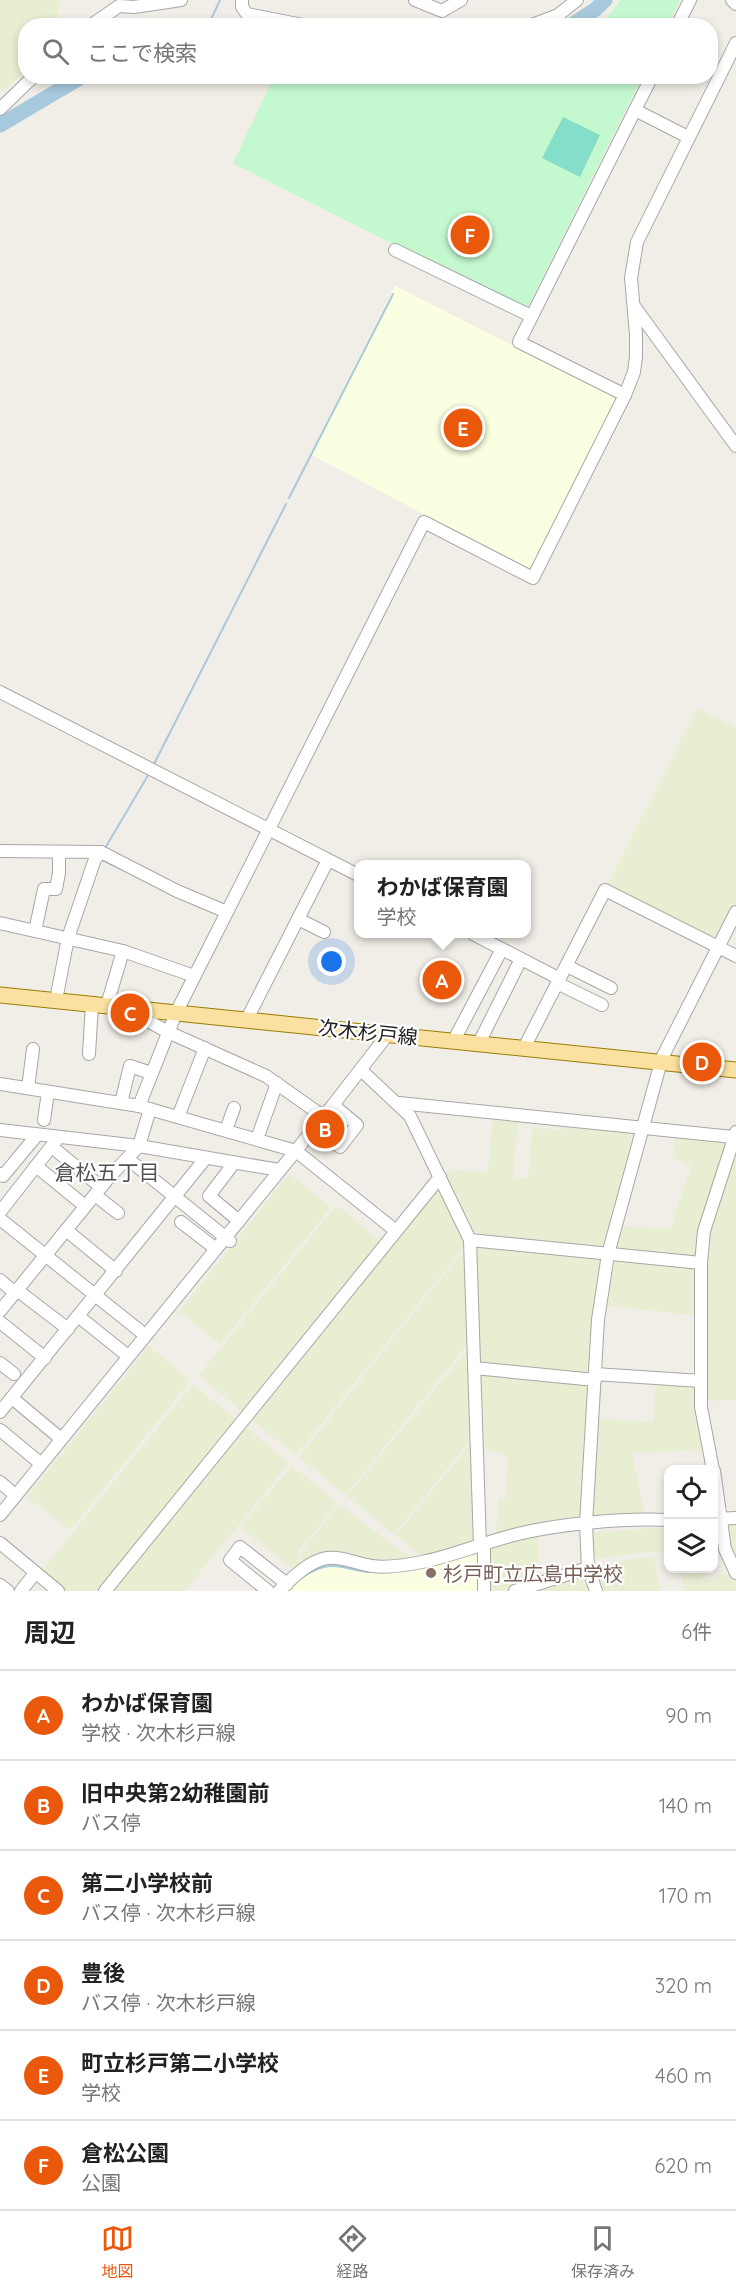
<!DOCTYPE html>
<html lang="ja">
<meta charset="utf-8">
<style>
:root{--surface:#fff;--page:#f2f2f2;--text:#222;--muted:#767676;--line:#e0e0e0;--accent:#ea580c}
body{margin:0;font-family:Quicksand,"Noto Sans JP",sans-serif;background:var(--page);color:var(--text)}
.controls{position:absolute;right:18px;bottom:18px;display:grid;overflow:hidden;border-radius:12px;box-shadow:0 3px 9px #0003}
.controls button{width:54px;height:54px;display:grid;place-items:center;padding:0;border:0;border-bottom:2px solid var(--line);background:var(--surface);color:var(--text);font:30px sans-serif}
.you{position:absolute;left:332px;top:962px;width:21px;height:21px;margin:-15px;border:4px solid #fff;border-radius:50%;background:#1a73e8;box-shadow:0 0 0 9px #1a73e833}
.badge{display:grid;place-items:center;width:39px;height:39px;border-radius:50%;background:var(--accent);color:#fff;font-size:20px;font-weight:700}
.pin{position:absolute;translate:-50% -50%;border:3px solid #fff;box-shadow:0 2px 6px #0006}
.popup{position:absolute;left:354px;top:860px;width:177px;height:78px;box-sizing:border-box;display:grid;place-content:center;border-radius:12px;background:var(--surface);filter:drop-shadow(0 2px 4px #0005);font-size:20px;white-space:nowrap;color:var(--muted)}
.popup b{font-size:22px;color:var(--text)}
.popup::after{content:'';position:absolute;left:50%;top:100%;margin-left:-12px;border:12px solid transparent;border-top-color:var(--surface)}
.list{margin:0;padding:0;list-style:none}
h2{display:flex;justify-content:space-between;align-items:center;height:78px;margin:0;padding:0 24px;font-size:26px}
h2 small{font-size:20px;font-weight:400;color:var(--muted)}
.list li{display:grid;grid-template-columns:39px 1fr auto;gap:18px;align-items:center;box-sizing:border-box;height:90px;padding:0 24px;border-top:2px solid var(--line)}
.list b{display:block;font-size:22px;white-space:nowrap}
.list p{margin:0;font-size:20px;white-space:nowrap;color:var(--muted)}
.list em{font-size:20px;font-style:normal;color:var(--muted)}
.icon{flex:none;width:33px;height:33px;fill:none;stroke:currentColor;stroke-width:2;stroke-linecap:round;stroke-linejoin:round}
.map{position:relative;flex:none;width:736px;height:1591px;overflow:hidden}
.search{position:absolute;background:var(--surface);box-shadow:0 3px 9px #0003;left:18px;right:18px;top:18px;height:66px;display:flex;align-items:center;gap:15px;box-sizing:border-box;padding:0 21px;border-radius:24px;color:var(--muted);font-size:22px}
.sheet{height:618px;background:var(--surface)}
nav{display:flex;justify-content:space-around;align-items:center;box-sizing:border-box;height:84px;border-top:2px solid var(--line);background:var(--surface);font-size:16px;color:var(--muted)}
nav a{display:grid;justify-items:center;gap:3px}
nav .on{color:var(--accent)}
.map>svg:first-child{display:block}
.education{fill:#faffe1}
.farmland{fill:#e8eed2}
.park{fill:#c4f9d0}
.pitch{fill:#85dec9}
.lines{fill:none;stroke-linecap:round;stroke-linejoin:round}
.stream{stroke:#a7c9dd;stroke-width:2}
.river{stroke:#a7c9dd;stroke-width:15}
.minor-casing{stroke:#a7a7a7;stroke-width:14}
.major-casing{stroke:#9a7d02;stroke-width:17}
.minor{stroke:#fff;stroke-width:12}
.major{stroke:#fbe1a1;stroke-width:15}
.education-dot{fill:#8d6e63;stroke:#fff;stroke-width:2}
.labels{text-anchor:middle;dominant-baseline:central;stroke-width:4.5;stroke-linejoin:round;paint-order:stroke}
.street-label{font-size:20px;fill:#202020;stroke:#fff}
.education-label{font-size:20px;fill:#785e54;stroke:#fff;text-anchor:start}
.neighbourhood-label{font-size:21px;fill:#535353;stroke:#fff}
</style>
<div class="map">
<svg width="736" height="1591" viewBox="0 0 736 1591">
<rect width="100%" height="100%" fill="#f0eee6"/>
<g class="education">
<path d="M395 286 615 397V401L531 568 527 569 310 454Z"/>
<path d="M471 1554 472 1557 477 1555 480 1558V1591H286L312 1572 326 1567 338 1566 378 1573 421 1568Z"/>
</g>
<g class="farmland">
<path d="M0 0H61L55 25 26 26 25 72 4 90 0 89Z"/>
<path d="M697 708 736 728V912L718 947 605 890Z"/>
<path d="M493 1113 519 1115 513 1177 528 1178 533 1128 563 1130 564 1120 643 1128 616 1226 670 1229 691 1166 673 1157 676 1131 733 1137 728 1155 736 1157V1400L701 1401 708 1450 632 1453 646 1520 592 1524 598 1419 653 1422 656 1378 701 1381V1316L600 1305 586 1524 495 1541 499 1498 506 1499 508 1456 478 1447 470 1240 439 1174 459 1170 488 1173Z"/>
<path d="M289 1174 331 1207 220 1344 179 1312Z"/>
<path d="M440 1182 467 1243 296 1455 248 1417Z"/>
<path d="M337 1205 383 1244 245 1414 199 1375Z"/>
<path d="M468 1245 471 1340 345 1495 299 1457Z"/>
<path d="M149 1346 190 1381 70 1530 27 1497Z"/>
<path d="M471 1346 474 1435 394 1534 347 1496Z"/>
<path d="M193 1384 239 1422 101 1591H64L41 1572Z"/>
<path d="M242 1424 289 1463 185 1591H107Z"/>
<path d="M475 1439 478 1541 422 1557 396 1535Z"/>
<path d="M292 1466 338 1503 298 1551 297 1557 302 1565 294 1570 240 1527Z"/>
<path d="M340 1505 411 1559 375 1563H306L301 1559V1552Z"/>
<path d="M726 1525H736V1564L732 1558Z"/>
<path d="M651 1528H668V1550L593 1559V1533Z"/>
<path d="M538 1535 539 1579 501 1591H489L490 1548Z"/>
<path d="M654 1556 660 1591H598L589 1566Z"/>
<path d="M681 1569H701L702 1580 716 1579 717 1575 734 1573 736 1591H685Z"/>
<path d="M580 1572 587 1591H524Z"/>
</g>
<g class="park">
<path d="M621 0H680L668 25H598L604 21Z"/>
<path d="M274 77H642L528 307 523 310 233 163Z"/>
</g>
<path class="pitch" d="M563 117 600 135 580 177 542 158Z"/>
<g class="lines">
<g class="stream">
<path d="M208 26 220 0"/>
<path d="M289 498 393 294"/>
<path d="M154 764 286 504"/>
<path d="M104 850 150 772"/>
<path d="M100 859 119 868"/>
<path d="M301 1578C332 1558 337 1568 369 1572"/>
</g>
<g class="river">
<path d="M570 26 596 9 605 0"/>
<path d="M0 125 83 76"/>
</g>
<defs>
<g id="minor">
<path d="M242 0V7L247 14 308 26"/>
<path d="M415 0 442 11 461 0"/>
<path d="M732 0 736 4"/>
<path d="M90 26 119 6 134 7 181 0"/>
<path d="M529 26 558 15 577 0"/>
<path d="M677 26 690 0"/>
<path d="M0 109 34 76"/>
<path d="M635 110 688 137"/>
<path d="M395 250 531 316"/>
<path d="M634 306 736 446"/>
<path d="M625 395 519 342 652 76"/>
<path d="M0 692 358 875"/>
<path d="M0 851 101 852 177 891 227 912"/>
<path d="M298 919 324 932"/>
<path d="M0 923 123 951 194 976"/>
<path d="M35 931 44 889H56L59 873V852"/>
<path d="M473 934 560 979"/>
<path d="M567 966 611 988"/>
<path d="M557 983 602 1005"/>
<path d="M56 1000 68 938 95 859 101 852"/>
<path d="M107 1005 123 951"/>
<path d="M128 1010 168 1032 266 1076 324 1117"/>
<path d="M247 1019 328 860"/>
<path d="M454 1040 502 949"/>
<path d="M479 1043 521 959"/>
<path d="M524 1048 605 890 736 956"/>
<path d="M89 1054 92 1004"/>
<path d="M361 1070 410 1116 470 1240 480 1546"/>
<path d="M0 1084 139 1106 296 1151 396 1231"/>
<path d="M28 1088 33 1049"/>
<path d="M121 1103 130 1066 151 1073"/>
<path d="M399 1103 733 1137"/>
<path d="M139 1106 176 1013 424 522 533 578 625 395 634 372 636 357V334L631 278 637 242 736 43"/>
<path d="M178 1117 205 1048"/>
<path d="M44 1120 48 1092"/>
<path d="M315 1128 340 1147 357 1125 333 1105"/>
<path d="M0 1130 139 1146 279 1170"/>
<path d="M226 1130 234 1108"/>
<path d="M257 1139 277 1083"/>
<path d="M52 1147 101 1187"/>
<path d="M128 1159 230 1241"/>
<path d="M234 1163 209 1196 239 1221"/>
<path d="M36 1166 85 1206"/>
<path d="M0 1174 3 1176 37 1135"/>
<path d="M95 1195 118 1213"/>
<path d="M0 1212 58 1138"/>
<path d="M0 1219 145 1335"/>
<path d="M181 1222 216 1249"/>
<path d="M66 1230 116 1271"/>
<path d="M470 1240 701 1263"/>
<path d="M0 1280 15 1293"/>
<path d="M17 1290 68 1329"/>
<path d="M0 1311 111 1175 139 1146 150 1109"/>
<path d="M78 1316 128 1356"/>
<path d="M0 1322 45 1358"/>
<path d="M0 1363 14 1374"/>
<path d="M474 1368 595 1380"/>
<path d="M595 1374 701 1381"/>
<path d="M12 1398 60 1438"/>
<path d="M0 1412 205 1159"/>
<path d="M0 1430 40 1463"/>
<path d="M713 1470 701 1407V1263L704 1231 736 1132"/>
<path d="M714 1471 725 1549 736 1573"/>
<path d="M0 1482 15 1495"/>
<path d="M0 1515 333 1105 388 1034"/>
<path d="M715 1519 736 1518"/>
<path d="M0 1543 58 1591"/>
<path d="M0 1585 8 1591"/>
<path d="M21 1591 35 1573"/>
<path d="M105 1591 440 1177"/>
<path d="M268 1591 230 1560 240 1547 287 1584"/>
<path d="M279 1591C292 1578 309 1561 327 1558 342 1556 357 1564 372 1566 387 1568 407 1565 422 1562 452 1556 480 1544 510 1536 554 1524 623 1518 668 1520"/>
<path d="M484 1591V1544"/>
<path d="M515 1591 588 1568"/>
<path d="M596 1591 588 1568 586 1524 598 1320 608 1254 662 1058 736 912"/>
</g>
<path id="major" d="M0 995 736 1070"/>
</defs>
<use href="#minor" class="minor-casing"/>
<use href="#major" class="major-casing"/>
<use href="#minor" class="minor"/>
<use href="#major" class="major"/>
</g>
<circle class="education-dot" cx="431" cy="1573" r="6"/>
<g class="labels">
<g class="street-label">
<text transform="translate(368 1032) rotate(6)">次木杉戸線</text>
</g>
<g class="education-label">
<text x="443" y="1573">杉戸町立広島中学校</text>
</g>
<g class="neighbourhood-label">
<text x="107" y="1172">倉松五丁目</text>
</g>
</g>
</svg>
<div class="controls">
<button><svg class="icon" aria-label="locate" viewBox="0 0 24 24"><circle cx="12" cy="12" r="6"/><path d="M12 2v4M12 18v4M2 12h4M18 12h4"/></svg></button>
<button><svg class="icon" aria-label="layers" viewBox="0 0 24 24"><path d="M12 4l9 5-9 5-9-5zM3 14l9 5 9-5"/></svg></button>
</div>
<div class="you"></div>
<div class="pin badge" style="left:442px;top:980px">A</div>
<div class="popup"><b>わかば保育園</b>学校</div>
<div class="pin badge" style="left:325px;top:1129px">B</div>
<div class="pin badge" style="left:130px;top:1013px">C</div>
<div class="pin badge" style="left:702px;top:1062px">D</div>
<div class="pin badge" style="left:463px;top:428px">E</div>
<div class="pin badge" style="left:470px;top:235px">F</div>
<div class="search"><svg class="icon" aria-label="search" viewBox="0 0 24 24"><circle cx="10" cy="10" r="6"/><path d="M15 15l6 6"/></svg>ここで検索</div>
</div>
<section class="sheet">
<h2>周辺<small>6件</small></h2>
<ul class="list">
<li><span class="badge">A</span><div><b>わかば保育園</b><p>学校 · 次木杉戸線</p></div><em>90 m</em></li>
<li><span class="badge">B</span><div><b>旧中央第2幼稚園前</b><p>バス停</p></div><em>140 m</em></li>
<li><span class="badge">C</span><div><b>第二小学校前</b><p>バス停 · 次木杉戸線</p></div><em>170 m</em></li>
<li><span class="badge">D</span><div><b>豊後</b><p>バス停 · 次木杉戸線</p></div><em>320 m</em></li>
<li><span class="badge">E</span><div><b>町立杉戸第二小学校</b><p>学校</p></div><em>460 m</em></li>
<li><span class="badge">F</span><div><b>倉松公園</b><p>公園</p></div><em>620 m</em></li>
</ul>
</section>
<nav>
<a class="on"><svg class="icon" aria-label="map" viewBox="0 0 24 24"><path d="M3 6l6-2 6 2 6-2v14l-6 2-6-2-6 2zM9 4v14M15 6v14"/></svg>地図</a>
<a><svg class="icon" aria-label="directions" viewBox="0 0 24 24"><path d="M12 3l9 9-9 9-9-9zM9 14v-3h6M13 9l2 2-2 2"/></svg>経路</a>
<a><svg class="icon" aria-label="saved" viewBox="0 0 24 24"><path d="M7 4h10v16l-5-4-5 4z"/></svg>保存済み</a>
</nav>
